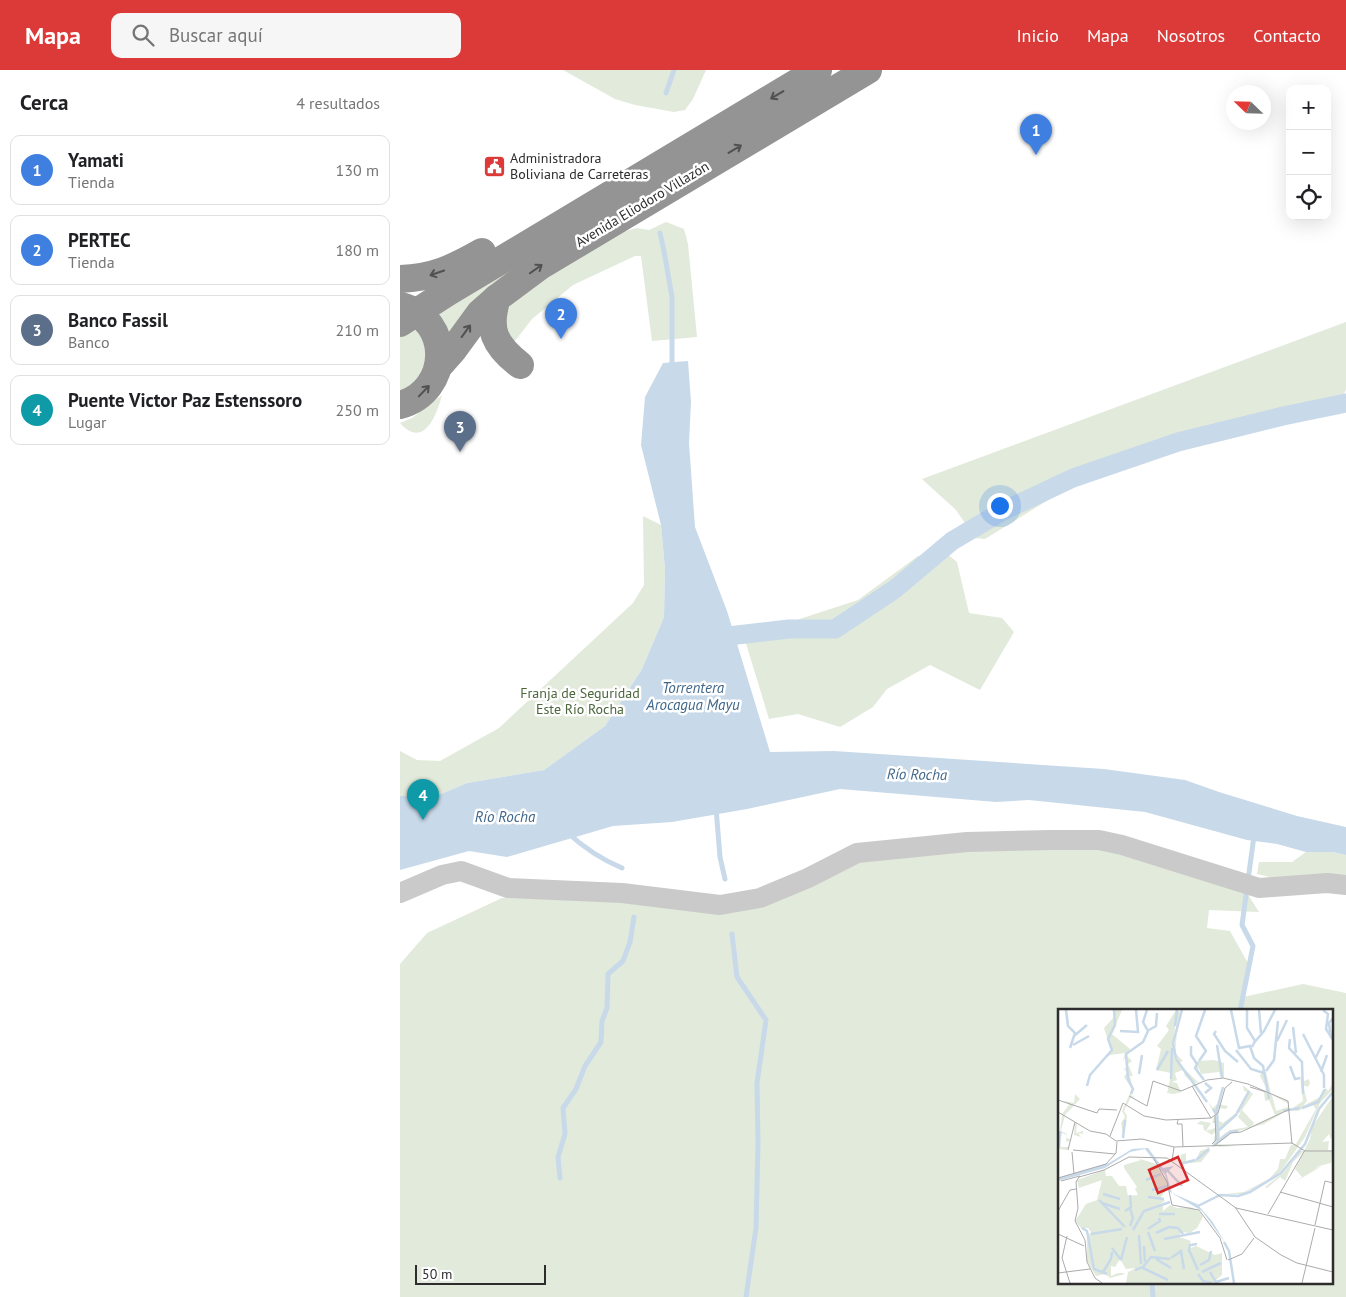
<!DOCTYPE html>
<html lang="es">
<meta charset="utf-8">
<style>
:root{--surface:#fff;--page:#f6f6f6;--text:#202124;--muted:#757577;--line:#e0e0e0;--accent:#db3a38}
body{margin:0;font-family:"PT Sans",sans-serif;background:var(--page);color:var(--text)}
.controls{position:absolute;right:15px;top:15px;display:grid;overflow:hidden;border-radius:10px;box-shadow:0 5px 20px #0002}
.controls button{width:45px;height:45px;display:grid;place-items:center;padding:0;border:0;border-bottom:1px solid var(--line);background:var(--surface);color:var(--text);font:25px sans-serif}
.compass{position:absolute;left:826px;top:15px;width:45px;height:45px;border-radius:50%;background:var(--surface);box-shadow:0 5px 20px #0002;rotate:293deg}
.scale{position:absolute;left:15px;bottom:12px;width:131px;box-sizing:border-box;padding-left:5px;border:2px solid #2d2d2d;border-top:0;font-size:14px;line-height:18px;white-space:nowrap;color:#2d2d2d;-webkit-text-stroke:4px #fff;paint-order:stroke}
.you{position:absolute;left:599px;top:435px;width:18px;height:18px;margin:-12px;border:4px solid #fff;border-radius:50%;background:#1a73e8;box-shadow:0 0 0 8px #1a73e833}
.badge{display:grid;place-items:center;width:32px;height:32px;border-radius:50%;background:var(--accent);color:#fff;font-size:16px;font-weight:700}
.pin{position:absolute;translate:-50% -41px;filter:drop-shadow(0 1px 2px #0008)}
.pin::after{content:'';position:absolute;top:26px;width:18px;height:15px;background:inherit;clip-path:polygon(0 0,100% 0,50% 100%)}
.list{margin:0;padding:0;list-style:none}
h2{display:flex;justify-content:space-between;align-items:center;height:65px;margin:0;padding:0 20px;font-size:21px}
h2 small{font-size:16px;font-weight:400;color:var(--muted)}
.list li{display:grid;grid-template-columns:32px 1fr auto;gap:15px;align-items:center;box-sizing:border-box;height:70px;margin:0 10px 10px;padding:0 10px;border:1px solid var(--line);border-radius:10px}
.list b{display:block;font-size:19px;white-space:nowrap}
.list p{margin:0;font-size:16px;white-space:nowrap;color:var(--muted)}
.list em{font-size:16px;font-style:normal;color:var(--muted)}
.icon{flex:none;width:28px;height:28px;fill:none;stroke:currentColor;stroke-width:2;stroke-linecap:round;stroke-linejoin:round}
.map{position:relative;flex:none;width:946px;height:1227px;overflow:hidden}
header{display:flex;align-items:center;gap:30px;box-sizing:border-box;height:70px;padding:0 25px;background:var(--accent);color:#fff}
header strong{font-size:24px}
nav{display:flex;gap:28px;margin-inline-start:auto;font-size:18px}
.search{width:350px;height:45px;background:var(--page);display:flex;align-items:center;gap:12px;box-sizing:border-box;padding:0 18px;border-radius:10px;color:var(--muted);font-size:19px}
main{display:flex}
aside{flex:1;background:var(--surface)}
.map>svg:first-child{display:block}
.green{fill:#e2eadb;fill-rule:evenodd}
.water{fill:#c8d9e9}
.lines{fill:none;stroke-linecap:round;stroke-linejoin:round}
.stream{stroke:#c8d9e9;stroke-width:5}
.canal{stroke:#c8d9e9;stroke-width:19}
.minor{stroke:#cacaca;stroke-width:20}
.highway{stroke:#949494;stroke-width:28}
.oneway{stroke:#515151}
.labels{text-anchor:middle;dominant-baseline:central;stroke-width:5;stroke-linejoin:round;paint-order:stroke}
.poi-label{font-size:14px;fill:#2d2d2d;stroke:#fff;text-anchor:start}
.street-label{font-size:14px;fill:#2d2d2d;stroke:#fff}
.park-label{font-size:14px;fill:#4c663d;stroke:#fff}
.water-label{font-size:15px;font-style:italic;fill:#40678a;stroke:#fff}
.inset-river{fill:none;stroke:#c8d9e9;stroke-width:2.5}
.inset-road{fill:none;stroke:#ababab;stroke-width:1}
.view{fill:#d62828;fill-opacity:0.15;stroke:#d62828;stroke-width:2.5}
.inset-edge{fill:none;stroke:#2d2d2d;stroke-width:2.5}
</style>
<header>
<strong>Mapa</strong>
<div class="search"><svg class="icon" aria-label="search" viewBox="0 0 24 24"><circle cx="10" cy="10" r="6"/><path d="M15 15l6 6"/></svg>Buscar aquí</div>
<nav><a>Inicio</a><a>Mapa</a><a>Nosotros</a><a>Contacto</a></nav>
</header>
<main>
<aside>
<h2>Cerca<small>4 resultados</small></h2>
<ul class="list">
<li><span class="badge" style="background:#3f7fe0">1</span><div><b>Yamati</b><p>Tienda</p></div><em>130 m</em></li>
<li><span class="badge" style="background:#3f7fe0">2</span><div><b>PERTEC</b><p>Tienda</p></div><em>180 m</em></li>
<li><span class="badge" style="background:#5c6f8a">3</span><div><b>Banco Fassil</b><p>Banco</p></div><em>210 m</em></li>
<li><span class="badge" style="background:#0f9aa8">4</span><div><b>Puente Victor Paz Estenssoro</b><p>Lugar</p></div><em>250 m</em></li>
</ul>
</aside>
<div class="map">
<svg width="946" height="1227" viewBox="0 0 946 1227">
<rect width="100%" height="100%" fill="#fff"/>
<g class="green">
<path d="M163 0H306L293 29 285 40 274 42 235 35 215 29Z"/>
<path d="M266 152 284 159 288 174 297 267 252 271 241 186H235L173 215 132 249 111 276 105 266V245L113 231 129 218 217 163 237 158 249 160Z"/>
<path d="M116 192 120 198 47 277 33 242Z"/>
<path d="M946 252V319L938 341 864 353 666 419 585 469 575 468 556 440 522 409Z"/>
<path d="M17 253C23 262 27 274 28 286 28 299 12 317 0 321V264Z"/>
<path d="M42 325C37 344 24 380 0 353L12 348Z"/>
<path d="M243 446 261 455 265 499 264 547 242 599 205 656 144 700 67 713 41 724 0 726V681L17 690 40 691 99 658 233 533 244 515Z"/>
<path d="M546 483 557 492 569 543 602 548 614 562 580 620 530 595 487 619 473 637 440 657 398 644 369 649 344 567 458 530 518 486Z"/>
<path d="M707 776 845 820 859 842 809 840 807 858 830 861 849 895 843 927 903 914 946 923V1227H0V894L27 863 102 828 194 829 321 843 456 791 568 778ZM660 941H932V1213H660Z"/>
<path d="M906 782H933L946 785V807L883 810 857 804 859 792H892Z"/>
</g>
<path class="water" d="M288 291 291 332 289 373 295 457 327 541 370 682 434 681 704 699 785 710 819 722 897 746 946 757V785L933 782H906L877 774 847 770 745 742 629 730 596 732 440 719 347 739 272 752 213 756 107 787 69 781 0 800V726L41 724 67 713 144 700 205 656 242 599 264 547 265 499 261 455 241 375 245 327 263 293Z"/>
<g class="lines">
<g class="stream">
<path d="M266 23 274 0"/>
<path d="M260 163 264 181 272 227V299"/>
<path d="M316 738 320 787 325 809"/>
<path d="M168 763C185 779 201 789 222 798"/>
<path d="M848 810 854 766"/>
<path d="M332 864 337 907 366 950 357 1013 358 1074 356 1158 346 1227"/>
<path d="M840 941 853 876 842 855 847 818"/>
<path d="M160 1108 158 1087 165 1064 163 1038 176 1019 185 996 201 972 202 951 207 938 208 904 223 891 230 872 234 847"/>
<path d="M752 1213 753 1227"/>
</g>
<path class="canal" d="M311 568 389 559H435L495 519 552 471 601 442 673 408 778 372 883 346 946 333"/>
<path class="minor" d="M0 823 42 805 61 801 108 818 222 823 320 835 360 828 408 808 457 783 567 772 651 770H699L722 775 859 818 927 813 946 815"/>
<g class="highway">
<path d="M0 209C33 208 54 198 82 182"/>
<path d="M97 228C87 259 94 275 120 295"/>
<path d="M0 253 48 222 418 0"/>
<path d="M38 297 53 280 80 243 97 228 140 196 468 0"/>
<path d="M0 335C51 321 53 250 1 236"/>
</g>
</g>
<defs><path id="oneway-shaft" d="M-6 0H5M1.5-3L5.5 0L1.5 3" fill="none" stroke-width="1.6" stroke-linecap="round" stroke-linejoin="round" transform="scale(1.25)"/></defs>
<g class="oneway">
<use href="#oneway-shaft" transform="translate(377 25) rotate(149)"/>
<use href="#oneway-shaft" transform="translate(335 79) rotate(-31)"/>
<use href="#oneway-shaft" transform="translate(136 199) rotate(-35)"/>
<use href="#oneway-shaft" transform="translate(37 203) rotate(161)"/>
<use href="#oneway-shaft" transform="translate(66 261) rotate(-54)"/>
<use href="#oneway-shaft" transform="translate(24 321) rotate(-46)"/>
</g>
<defs>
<symbol id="civic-square" viewBox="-11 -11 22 22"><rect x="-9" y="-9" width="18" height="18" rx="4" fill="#db3a38" stroke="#fff"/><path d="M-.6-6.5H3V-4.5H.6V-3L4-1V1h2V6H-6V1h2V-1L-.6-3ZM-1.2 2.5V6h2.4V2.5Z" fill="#fff"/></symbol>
</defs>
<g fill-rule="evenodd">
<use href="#civic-square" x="82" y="84" width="25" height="25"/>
</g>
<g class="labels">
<g class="poi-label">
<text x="110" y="88">Administradora<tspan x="110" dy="16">Boliviana de Carreteras</tspan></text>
</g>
<g class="street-label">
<text transform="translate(242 134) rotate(-31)">Avenida Eliodoro Villazón</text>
</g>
<g class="park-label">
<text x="180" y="623">Franja de Seguridad<tspan x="180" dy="16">Este Río Rocha</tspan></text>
</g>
<g class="water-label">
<text x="293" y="617">Torrentera<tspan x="293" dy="17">Arocagua Mayu</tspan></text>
<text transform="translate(517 704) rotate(1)">Río Rocha</text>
<text x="105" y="746">Río Rocha</text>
</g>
</g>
<g transform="translate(658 939)">
<rect width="275" height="275" fill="#fff"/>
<path d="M57 1H64L54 25 72 40 69 47 74 52 70 55 75 67H72L75 81 73 86 77 89 73 88 66 102 69 107 68 117 65 116 66 132 63 114 67 108 64 102 74 80 66 68 69 63 65 59 69 60 67 49 65 52 67 44 52 46 40 56 53 41 46 19 57 7ZM118 1 124 3 117 18 115 42 119 22 117 44 125 52 120 54 141 74 134 73 127 67 125 61 122 59 125 61 117 64 119 71 114 73 119 74 123 83 116 85 109 84 111 76 95 73 111 76 113 64 98 61 103 40 99 37 111 21 108 17ZM140 52 156 51 166 54V69H163L161 63 143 65 140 57 141 67 137 57ZM204 61 208 63 213 85 228 91 231 93V95L214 86 218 102 230 98V101L206 115 169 125 158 135 178 137 160 138V155V137L154 138 158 122 154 126 146 121 145 116 139 115 142 112 153 114 148 122 157 119V114H154L157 106 150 93 155 99 159 95 170 97 168 100 160 99 161 112 165 114 177 105 190 83 186 82 185 76 195 85 184 101 196 114 194 117 217 106 211 91 207 92 206 83 211 84 202 67ZM183 102 180 108 190 118 172 121 162 128V122ZM242 67 246 72 251 70 252 74 250 78 245 76 249 92 245 97 262 88 268 79 270 82 275 74V80L262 94 247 128 223 162 211 172 184 185H167L186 183 211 170 220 160 222 150H227L233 136 238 135 258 100 255 96 239 102 232 101 245 92ZM17 85 22 90 7 106 19 114 18 124 25 122V125L20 124 23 128 16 126 17 113 7 106 3 122 9 125V129L14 131 9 133 8 131 9 126 4 124 1 138H12L9 141 0 140 4 106 0 104 4 105 11 96 6 92 16 94ZM275 87V122L273 131 271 125 264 133 271 132 270 141H275L273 154 261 157 256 161 261 158 264 157 237 173 244 168 237 160 252 130 254 118ZM148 138H151L152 142 143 153 122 155 123 146 128 144V152L138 151 142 142 151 139ZM242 142H246L235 153 227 172 222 168 209 179 207 178 225 164ZM79 149 98 155 109 173 108 182 103 188 107 192 99 197H105V202L112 196 119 199 132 198 142 203 145 208 139 219 132 224 123 223 121 228 133 232 130 240 138 237 157 246 164 244V266L157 272 159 274H68L70 263 78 259 68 260 62 250 57 258 53 257V267L60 264H65L67 265 52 269 47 265 38 267 29 252V228L33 223 30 219 24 220 17 212 28 195 39 191 44 171 21 179 19 171 47 161 48 167H54L61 177H68L70 187 80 186 77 180 79 178 66 159V156L83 151Z" fill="#e2eadb" fill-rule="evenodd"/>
<path d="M90 139 105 159 116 157 108 164 114 184 139 195 154 212 168 235 144 202 112 183 107 166 87 140 72 143 47 159 0 172V169L51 154 74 140Z" fill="#c8d9e9"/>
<path class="inset-river" d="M8 1 10 17 17 24 12 39M173 1 181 39 192 37 196 49 205 57 211 90M189 1V19L197 32 194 38M201 1 203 24M265 1 270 5 268 20 275 31M117 17 119 1M235 18 238 44M91 21 98 17 99 4M62 22 80 23 78 1M158 22 156 25 167 42 180 53M245 25 266 66V79M16 27 29 16M273 29 271 14 275 9M232 30 231 39 244 53 245 85M219 32 229 11M195 35 206 22 217 1M15 36 31 27M159 36 164 68M133 37V46L139 55M178 41 193 60 206 64M118 49 115 34 124 1M118 50 149 93M257 50 264 36M141 52 148 42 138 27 147 1M140 53 137 59 146 71M232 57 237 70 242 69M99 61 110 42M208 62 216 51 220 12M263 63 269 46M81 65 84 46M113 70 114 39M29 77 32 66 54 41 50 30 57 16 56 1M147 84 153 79 147 74M73 85 75 80 70 70 68 45 85 33 90 22 85 13 89 1M244 99 260 93 267 80M155 100 159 106 160 132M225 102 242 99M158 104 165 78M179 104 191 82M161 121 179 105M65 129 67 111M156 136 172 123 180 122M1 138 2 122M138 151 151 140M122 155 137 151M109 161 124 177M88 171 103 165M94 181 110 177M45 185 62 190M90 188 106 190M41 191 67 218M44 194 62 200M140 197 162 186 180 187 192 183 223 164 247 135 261 100 275 83M67 202 73 198 72 186M101 205H117M72 217 75 209 72 199M24 219 29 222 36 260 49 265M90 220 102 212 101 209M75 221 86 202 112 193M90 223 97 242M98 224 111 218 120 219 125 225M33 225 64 220M81 226 83 255M106 230 142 223M166 233 171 242 176 274M139 235 132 236 131 241 140 261M86 237 87 253M54 239 63 251M113 249 123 242 126 260M98 250 113 259M63 251 69 228M142 256 151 251 153 242M85 259 110 271M77 261 85 258 93 248 112 250M45 263 53 250 54 243M144 263 163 254M152 263 158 273 171 269M140 265 145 272 154 274"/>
<path class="inset-road" d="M134 77 153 109M192 78 208 83M71 87 89 97 95 72 123 82 149 71 165 69 190 75 230 92 234 135M0 91 39 104 41 100 59 101M0 103 32 122 48 125 58 132 84 130 116 138 114 152M120 111 119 115H124L125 138M52 127 65 94 86 107 108 111 153 109 160 104 167 79 174 73M154 135 158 131 157 107M156 137 173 124 183 123 232 100M116 138 234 134 247 142H275M10 141 17 113M15 141 57 145M14 143 16 165M96 150 109 173 114 196 141 201 162 229 169 251M0 169 48 155 58 144 59 133M3 172 22 167M222 183 275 198M177 198 197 228 223 246 239 254 275 263M0 202 12 181 18 180M210 205 247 141M257 216 267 172 275 174M0 225 26 237M9 227 4 249 12 274M170 251 184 245 196 229M0 264 32 260M44 274 37 269 29 253 27 231 17 212 20 199 18 173 21 168 46 161 71 148 109 149 178 199 275 221M244 274 257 219"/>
<path class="view" d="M120 148 130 171 100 184 91 161Z"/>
<rect width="275" height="275" class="inset-edge"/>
</g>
</svg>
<div class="controls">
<button>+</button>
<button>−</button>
<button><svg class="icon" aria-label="locate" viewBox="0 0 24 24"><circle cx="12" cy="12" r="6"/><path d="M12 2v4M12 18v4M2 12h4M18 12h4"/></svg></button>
</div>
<svg class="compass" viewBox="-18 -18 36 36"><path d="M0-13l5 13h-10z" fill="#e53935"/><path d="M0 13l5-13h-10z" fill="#757577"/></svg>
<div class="scale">50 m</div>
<div class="you"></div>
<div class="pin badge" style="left:636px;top:85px;background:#3f7fe0">1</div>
<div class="pin badge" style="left:161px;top:269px;background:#3f7fe0">2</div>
<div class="pin badge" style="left:60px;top:382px;background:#5c6f8a">3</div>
<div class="pin badge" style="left:23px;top:750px;background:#0f9aa8">4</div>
</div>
</main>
